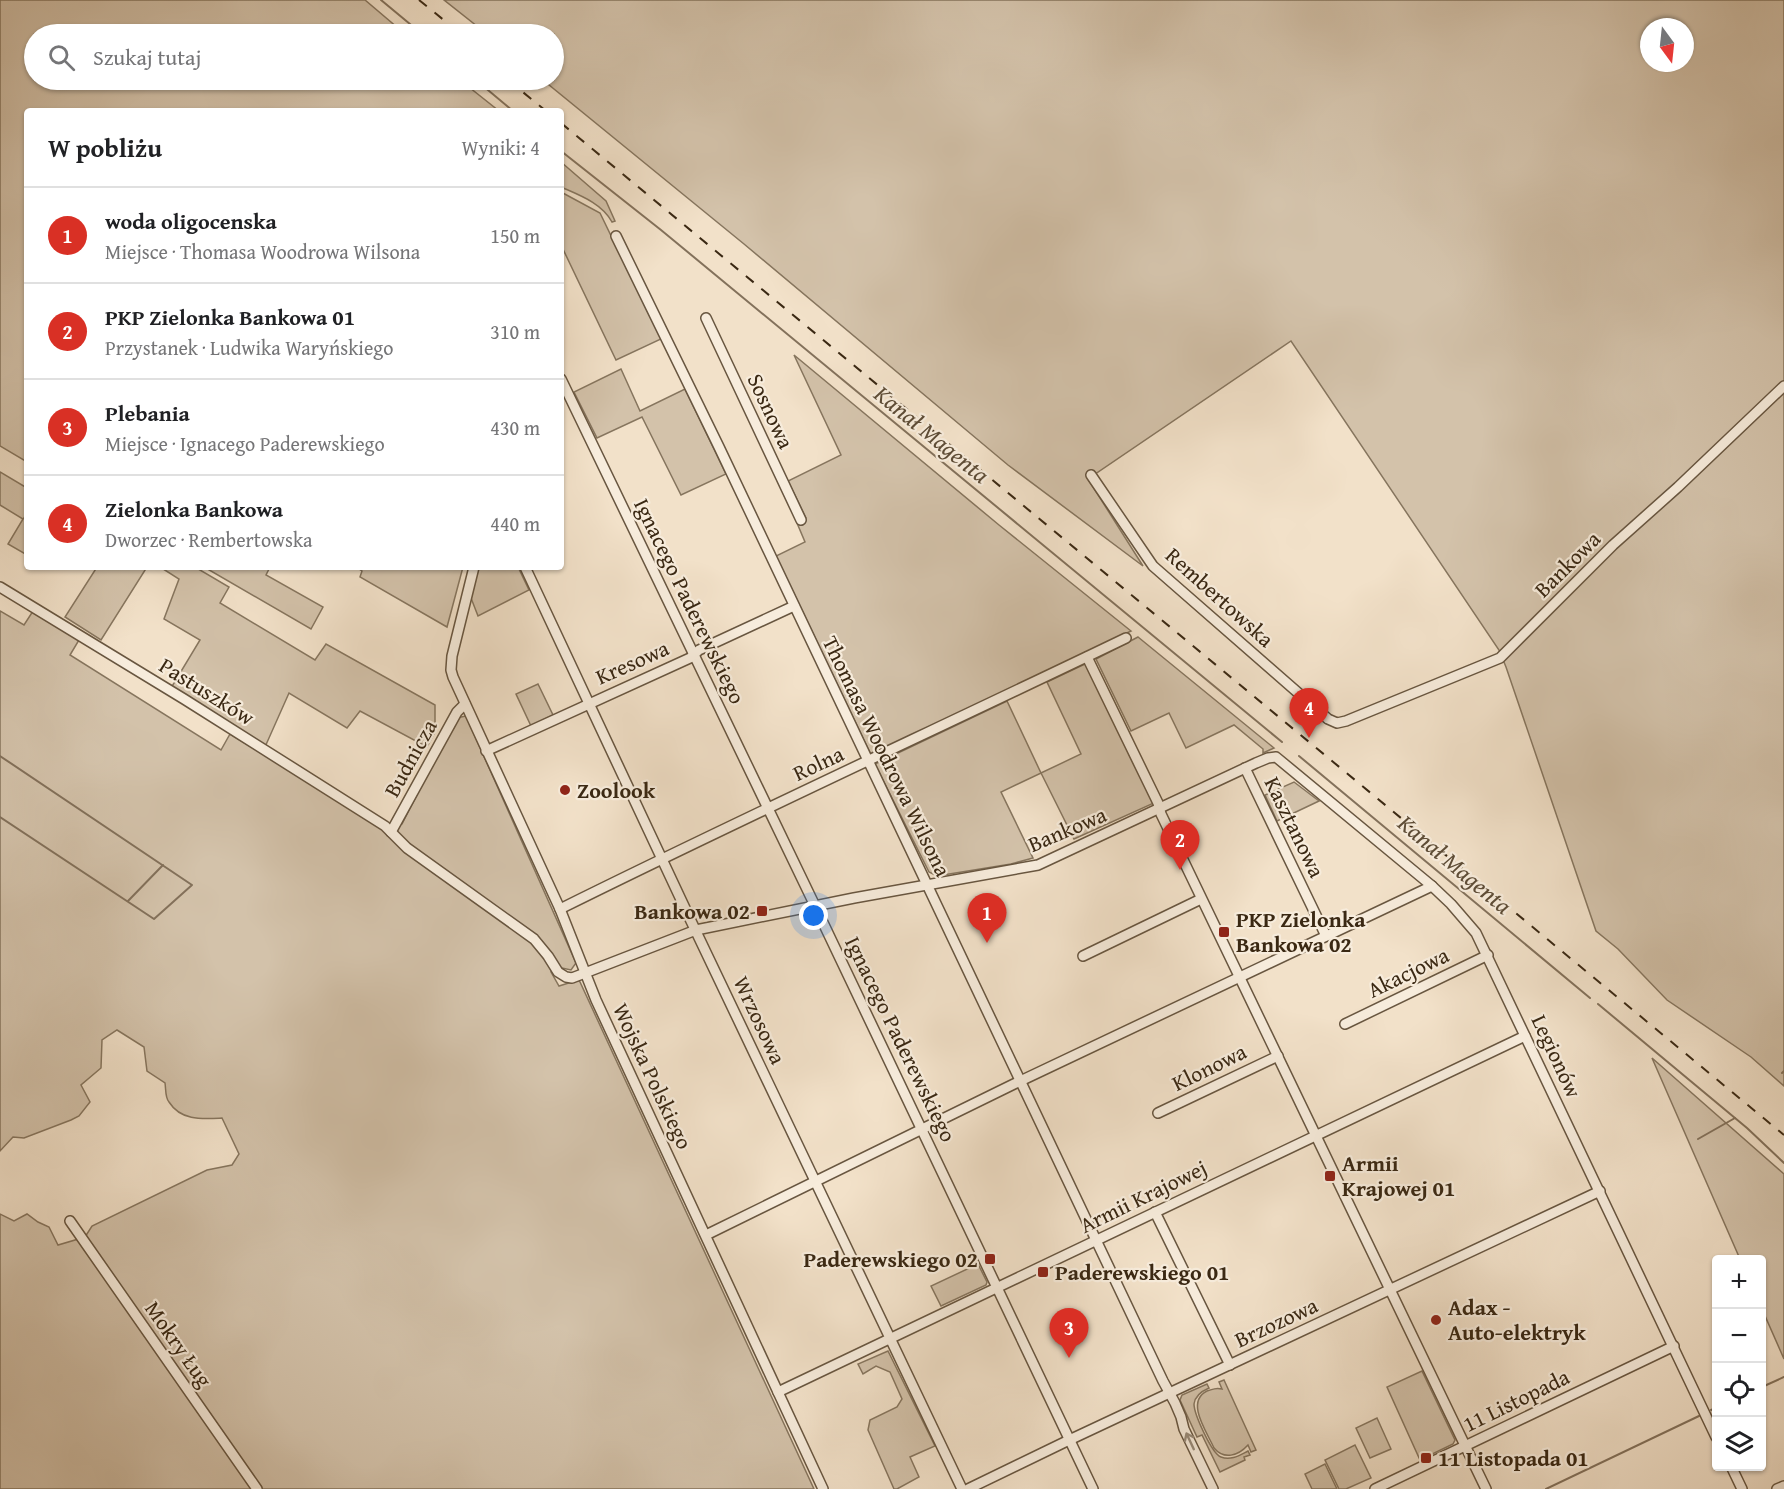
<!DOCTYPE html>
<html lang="pl">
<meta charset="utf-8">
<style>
:root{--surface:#fff;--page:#f2f2f2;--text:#202124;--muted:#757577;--line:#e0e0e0;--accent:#d93025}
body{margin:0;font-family:"Gentium Book Plus",serif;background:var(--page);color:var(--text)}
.controls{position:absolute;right:18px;bottom:18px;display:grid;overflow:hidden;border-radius:6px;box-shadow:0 2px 4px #0004}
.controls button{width:54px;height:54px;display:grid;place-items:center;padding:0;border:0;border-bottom:2px solid var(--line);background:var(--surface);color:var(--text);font:30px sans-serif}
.compass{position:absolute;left:1640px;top:18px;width:54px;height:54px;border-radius:50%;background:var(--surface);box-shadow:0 2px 4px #0004;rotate:165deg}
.you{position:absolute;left:814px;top:916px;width:21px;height:21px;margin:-15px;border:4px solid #fff;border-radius:50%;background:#1a73e8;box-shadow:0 0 0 9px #1a73e833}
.badge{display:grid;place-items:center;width:39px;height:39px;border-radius:50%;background:var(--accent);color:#fff;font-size:20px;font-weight:700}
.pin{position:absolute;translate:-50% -50px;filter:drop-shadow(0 2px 3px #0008)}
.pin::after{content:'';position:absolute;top:32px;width:21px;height:18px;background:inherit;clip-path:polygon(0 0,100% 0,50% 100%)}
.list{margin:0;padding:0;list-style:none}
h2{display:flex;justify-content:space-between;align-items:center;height:78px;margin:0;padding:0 24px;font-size:26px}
h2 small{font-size:20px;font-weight:400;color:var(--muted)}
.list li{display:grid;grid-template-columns:39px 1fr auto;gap:18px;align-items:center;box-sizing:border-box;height:96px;padding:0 24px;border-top:2px solid var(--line)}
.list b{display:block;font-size:22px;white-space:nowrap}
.list p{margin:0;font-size:20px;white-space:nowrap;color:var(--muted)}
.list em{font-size:20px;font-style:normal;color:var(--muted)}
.icon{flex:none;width:33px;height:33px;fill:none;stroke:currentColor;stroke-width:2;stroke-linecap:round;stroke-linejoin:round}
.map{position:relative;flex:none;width:1784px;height:1489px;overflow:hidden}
.search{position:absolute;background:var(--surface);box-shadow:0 2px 4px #0004;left:24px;top:24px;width:540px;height:66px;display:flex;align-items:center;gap:15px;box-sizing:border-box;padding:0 21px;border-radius:33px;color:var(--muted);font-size:22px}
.panel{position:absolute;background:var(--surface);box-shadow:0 2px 4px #0004;left:24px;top:108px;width:540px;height:462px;border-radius:6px}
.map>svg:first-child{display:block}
.green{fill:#d3c2aa;stroke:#86755e;stroke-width:1.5;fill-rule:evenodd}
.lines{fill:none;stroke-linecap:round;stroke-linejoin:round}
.stream{stroke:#83715b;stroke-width:2}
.street-casing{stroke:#685640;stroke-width:12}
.street{stroke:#f7ecdc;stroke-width:9}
.rail{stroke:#3a2813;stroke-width:2;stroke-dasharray:10 10;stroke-linecap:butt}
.oneway{stroke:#988a78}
.poi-dot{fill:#8f2418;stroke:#f7ecdc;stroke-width:2}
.labels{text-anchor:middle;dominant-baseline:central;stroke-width:4.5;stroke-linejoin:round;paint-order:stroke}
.street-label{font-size:22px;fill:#3a2813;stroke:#f7ecdc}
.poi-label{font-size:22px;font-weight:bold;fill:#3a2813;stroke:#f7ecdc;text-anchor:start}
.water-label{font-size:24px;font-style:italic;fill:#5e4d37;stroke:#f7ecdc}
</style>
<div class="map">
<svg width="1784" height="1489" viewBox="0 0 1784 1489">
<rect width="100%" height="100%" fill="#f2e1c9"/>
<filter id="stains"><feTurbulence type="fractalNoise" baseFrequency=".00333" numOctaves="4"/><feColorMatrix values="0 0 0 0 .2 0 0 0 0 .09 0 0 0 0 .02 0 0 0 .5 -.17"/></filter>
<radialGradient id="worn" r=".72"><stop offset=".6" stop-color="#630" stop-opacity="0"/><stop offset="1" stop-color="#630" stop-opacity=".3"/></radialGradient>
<g class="green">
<path d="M0 0H365L405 34H34V80H460L499 111H27V462L0 446Z"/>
<path d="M444 0H1784V1086L1751 1057 1667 1000 1618 949 1596 931 1506 667 1499 650 1291 341 1088 479 1143 566 1008 465 744 244 543 80H554V34H487ZM1649 27H1685V63H1649Z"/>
<path d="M561 162 606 201 615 221 612 222C602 203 579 195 561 187Z"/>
<path d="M561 192 600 213 661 339 616 360 561 245Z"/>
<path d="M794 355 999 525 1131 631 871 755 776 556 805 542 797 523 806 518 788 481 841 455Z"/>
<path d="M621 369 640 411 685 389 726 474 681 495 642 417 597 438 574 392Z"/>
<path d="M0 472 27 488V513L24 518 27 520V555L8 544 23 519 0 505Z"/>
<path d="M97 567H147L101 640 65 617Z"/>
<path d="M160 567H195L229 587 220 603 315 660 326 644 435 705V732L427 747 360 711 347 728 289 693 265 747 171 688 200 640 164 619 179 579Z"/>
<path d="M204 567H270L266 575 323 607 311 629Z"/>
<path d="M356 567H463L447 627 360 577 362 571Z"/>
<path d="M478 567H518L529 590 478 616 471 598Z"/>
<path d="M0 611 24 625 33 611 79 640 70 655 221 750 230 734 388 830 402 824 456 718 466 716 576 963 571 970 562 968 551 972 559 986 578 980 580 982 814 1489H0V1214L14 1221 27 1214 38 1222 49 1227 58 1245 85 1237 92 1226 207 1170 232 1165 239 1154 222 1118C202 1119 181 1121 169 1102 165 1098 166 1089 165 1083L147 1071 144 1047 117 1030 102 1040 101 1068 81 1085 90 1102 79 1116 71 1120 24 1138 13 1137 0 1151Z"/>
<path d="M1138 637 1274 748 1263 753V749L1234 725 1186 748 1169 713 1131 731 1096 659Z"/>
<path d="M1087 663 1154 803 1074 839 1041 773 1001 792 1033 858 1011 864 937 876 929 872 875 764 1007 701 1041 773 1081 754 1047 682Z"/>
<path d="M538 684 553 715 531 726 516 694Z"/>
<path d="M1294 782 1319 801 1277 821 1265 795Z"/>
<path d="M1652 1058 1784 1174V1359L1762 1309V1260L1740 1259Z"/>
<path d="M978 1264 987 1282 986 1285 941 1306 931 1286Z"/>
<path d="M888 1351 935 1446 910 1457 919 1477 897 1489H894L868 1430 870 1420 897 1407 902 1399 890 1372 876 1366 863 1374 858 1364Z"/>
<path d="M1422 1371 1455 1440 1453 1444 1420 1460 1387 1387Z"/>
<path d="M1224 1380 1256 1450 1251 1452 1248 1445C1238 1456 1224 1460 1214 1448 1207 1432 1185 1402 1207 1391 1213 1389 1216 1388 1222 1389L1219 1382Z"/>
<path d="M1207 1384 1209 1388C1202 1391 1195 1396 1194 1404 1194 1414 1212 1454 1221 1457 1231 1461 1240 1455 1248 1451L1250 1455 1244 1457 1245 1460 1220 1472 1202 1435 1197 1437 1180 1400 1182 1395Z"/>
<path d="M1377 1418 1391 1449 1370 1458 1356 1428Z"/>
<path d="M1355 1445 1371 1478 1346 1489H1339L1325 1460Z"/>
<path d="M1325 1464 1337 1489H1312L1305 1474Z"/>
</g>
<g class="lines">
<g class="stream">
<path d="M381 0 422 34"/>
<path d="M476 80 513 111"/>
<path d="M561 151 661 230 1282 742"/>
<path d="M0 756 192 885 154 919 0 817"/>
<path d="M1299 756 1590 998"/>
<path d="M128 901 163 865"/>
<path d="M1598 1004 1747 1128 1784 1163"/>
<path d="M1782 1073 1784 1071"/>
<path d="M1698 1139 1735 1118"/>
<path d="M1762 1387 1784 1377"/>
<path d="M1711 1410 1716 1408"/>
<path d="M1546 1489 1699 1416"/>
</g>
<defs>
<g id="street">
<path d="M616 236 719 447 1163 1381 1175 1403 1181 1417 1184 1429 1213 1489"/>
<path d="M706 318 801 520"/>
<path d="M561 379 817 910 1093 1489"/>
<path d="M1091 475 1153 566 1328 719 1337 723 1346 721 1500 658 1613 545 1678 487 1784 386"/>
<path d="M474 567 452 656 451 670 453 677 560 909 596 1000 823 1489"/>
<path d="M525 567 691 921 962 1489"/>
<path d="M0 587 184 699 385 826 407 848 534 939 548 956 558 972 566 977 572 978 696 930 854 898 1038 865 1256 763 1268 758 1276 757 1432 886 1451 904 1476 933 1716 1437"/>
<path d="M1087 657 1158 803 1161 814 1486 1489"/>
<path d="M486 751 690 658 699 650 794 606"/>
<path d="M1245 768 1326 936"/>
<path d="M391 832 457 712 465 704"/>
<path d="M560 909C747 816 937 729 1126 638"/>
<path d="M1083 956 1201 899"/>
<path d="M1345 1024 1488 955"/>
<path d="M1158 1113 1278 1056"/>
<path d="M1155 1212 1230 1365"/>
<path d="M70 1221 257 1489"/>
<path d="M706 1235 1014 1084 1432 886"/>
<path d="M778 1392 1525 1036"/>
<path d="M1731 1466 1742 1489"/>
<path d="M968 1489 1065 1442 1600 1191"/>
<path d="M1375 1489 1674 1346"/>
<path d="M1777 1489 1784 1486"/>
</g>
</defs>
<use href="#street" class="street-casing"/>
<use href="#street" class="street"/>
<g class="rail">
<path d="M419 0 461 34"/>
<path d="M508 80 546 111"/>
<path d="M561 123 1784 1135"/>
</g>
</g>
<defs><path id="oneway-shaft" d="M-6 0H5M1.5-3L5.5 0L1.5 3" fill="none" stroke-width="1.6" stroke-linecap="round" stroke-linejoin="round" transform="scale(1.5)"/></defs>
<use class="oneway" href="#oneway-shaft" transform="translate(1190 1441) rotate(-115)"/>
<g class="poi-dot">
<circle cx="565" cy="790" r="6"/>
<rect x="756" y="905" width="12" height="12" rx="3"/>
<rect x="1218" y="926" width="12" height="12" rx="3"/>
<rect x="1324" y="1170" width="12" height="12" rx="3"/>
<rect x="984" y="1253" width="12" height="12" rx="3"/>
<rect x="1037" y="1266" width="12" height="12" rx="3"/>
<circle cx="1436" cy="1320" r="6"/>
<rect x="1420" y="1452" width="12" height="12" rx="3"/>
</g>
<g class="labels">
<g class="street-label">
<text transform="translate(771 411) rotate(65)">Sosnowa</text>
<text transform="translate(1567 564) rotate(-45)">Bankowa</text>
<text transform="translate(1220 597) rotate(42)">Rembertowska</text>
<text transform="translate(690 601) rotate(64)">Ignacego Paderewskiego</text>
<text transform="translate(632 662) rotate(-24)">Kresowa</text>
<text transform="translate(207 691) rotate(32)">Pastuszków</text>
<text transform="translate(887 756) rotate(64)">Thomasa Woodrowa Wilsona</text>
<text transform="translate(410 758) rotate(-61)">Budnicza</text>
<text transform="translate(818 763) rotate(-25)">Rolna</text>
<text transform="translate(1295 827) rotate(64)">Kasztanowa</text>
<text transform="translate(1067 829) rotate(-23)">Bankowa</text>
<text transform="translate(1408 972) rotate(-26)">Akacjowa</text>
<text transform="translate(760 1020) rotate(65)">Wrzosowa</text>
<text transform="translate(901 1039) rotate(64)">Ignacego Paderewskiego</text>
<text transform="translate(1557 1056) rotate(65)">Legionów</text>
<text transform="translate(1209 1067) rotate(-26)">Klonowa</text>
<text transform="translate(653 1076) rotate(65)">Wojska Polskiego</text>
<text transform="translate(1143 1196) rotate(-26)">Armii Krajowej</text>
<text transform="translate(1276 1322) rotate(-25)">Brzozowa</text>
<text transform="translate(179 1344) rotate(55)">Mokry Ług</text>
<text transform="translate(1516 1400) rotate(-26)">11 Listopada</text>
</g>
<g class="poi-label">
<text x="577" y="790">Zoolook</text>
<text x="750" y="911" text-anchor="end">Bankowa 02</text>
<text x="1236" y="919">PKP Zielonka<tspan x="1236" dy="25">Bankowa 02</tspan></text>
<text x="1342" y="1163">Armii<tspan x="1342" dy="25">Krajowej 01</tspan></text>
<text x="978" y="1259" text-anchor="end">Paderewskiego 02</text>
<text x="1055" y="1272">Paderewskiego 01</text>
<text x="1448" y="1307">Adax -<tspan x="1448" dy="25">Auto-elektryk</tspan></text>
<text x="1438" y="1458">11 Listopada 01</text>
</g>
<g class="water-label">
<text transform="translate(932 434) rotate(39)">Kanał Magenta</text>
<text transform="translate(1455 864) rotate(40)">Kanał Magenta</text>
</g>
</g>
<rect width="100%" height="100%" filter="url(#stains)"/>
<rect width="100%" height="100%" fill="url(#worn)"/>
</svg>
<div class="controls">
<button>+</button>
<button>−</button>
<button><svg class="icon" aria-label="locate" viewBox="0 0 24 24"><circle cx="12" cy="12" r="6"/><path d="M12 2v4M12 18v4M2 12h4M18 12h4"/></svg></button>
<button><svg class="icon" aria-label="layers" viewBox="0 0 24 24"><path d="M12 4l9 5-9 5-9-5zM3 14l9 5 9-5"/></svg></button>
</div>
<svg class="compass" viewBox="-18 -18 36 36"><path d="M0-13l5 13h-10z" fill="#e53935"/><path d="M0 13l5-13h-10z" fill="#757577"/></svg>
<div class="you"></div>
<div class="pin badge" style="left:987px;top:943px">1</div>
<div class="pin badge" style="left:1180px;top:870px">2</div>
<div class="pin badge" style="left:1069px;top:1358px">3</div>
<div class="pin badge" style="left:1309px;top:738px">4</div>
<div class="search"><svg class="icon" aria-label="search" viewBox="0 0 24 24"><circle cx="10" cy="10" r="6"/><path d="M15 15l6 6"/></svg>Szukaj tutaj</div>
<section class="panel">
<h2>W pobliżu<small>Wyniki: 4</small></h2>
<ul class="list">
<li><span class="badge">1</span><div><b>woda oligocenska</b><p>Miejsce · Thomasa Woodrowa Wilsona</p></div><em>150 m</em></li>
<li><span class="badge">2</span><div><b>PKP Zielonka Bankowa 01</b><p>Przystanek · Ludwika Waryńskiego</p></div><em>310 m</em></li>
<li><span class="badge">3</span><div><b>Plebania</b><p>Miejsce · Ignacego Paderewskiego</p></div><em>430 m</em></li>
<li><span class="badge">4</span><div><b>Zielonka Bankowa</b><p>Dworzec · Rembertowska</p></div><em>440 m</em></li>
</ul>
</section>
</div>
